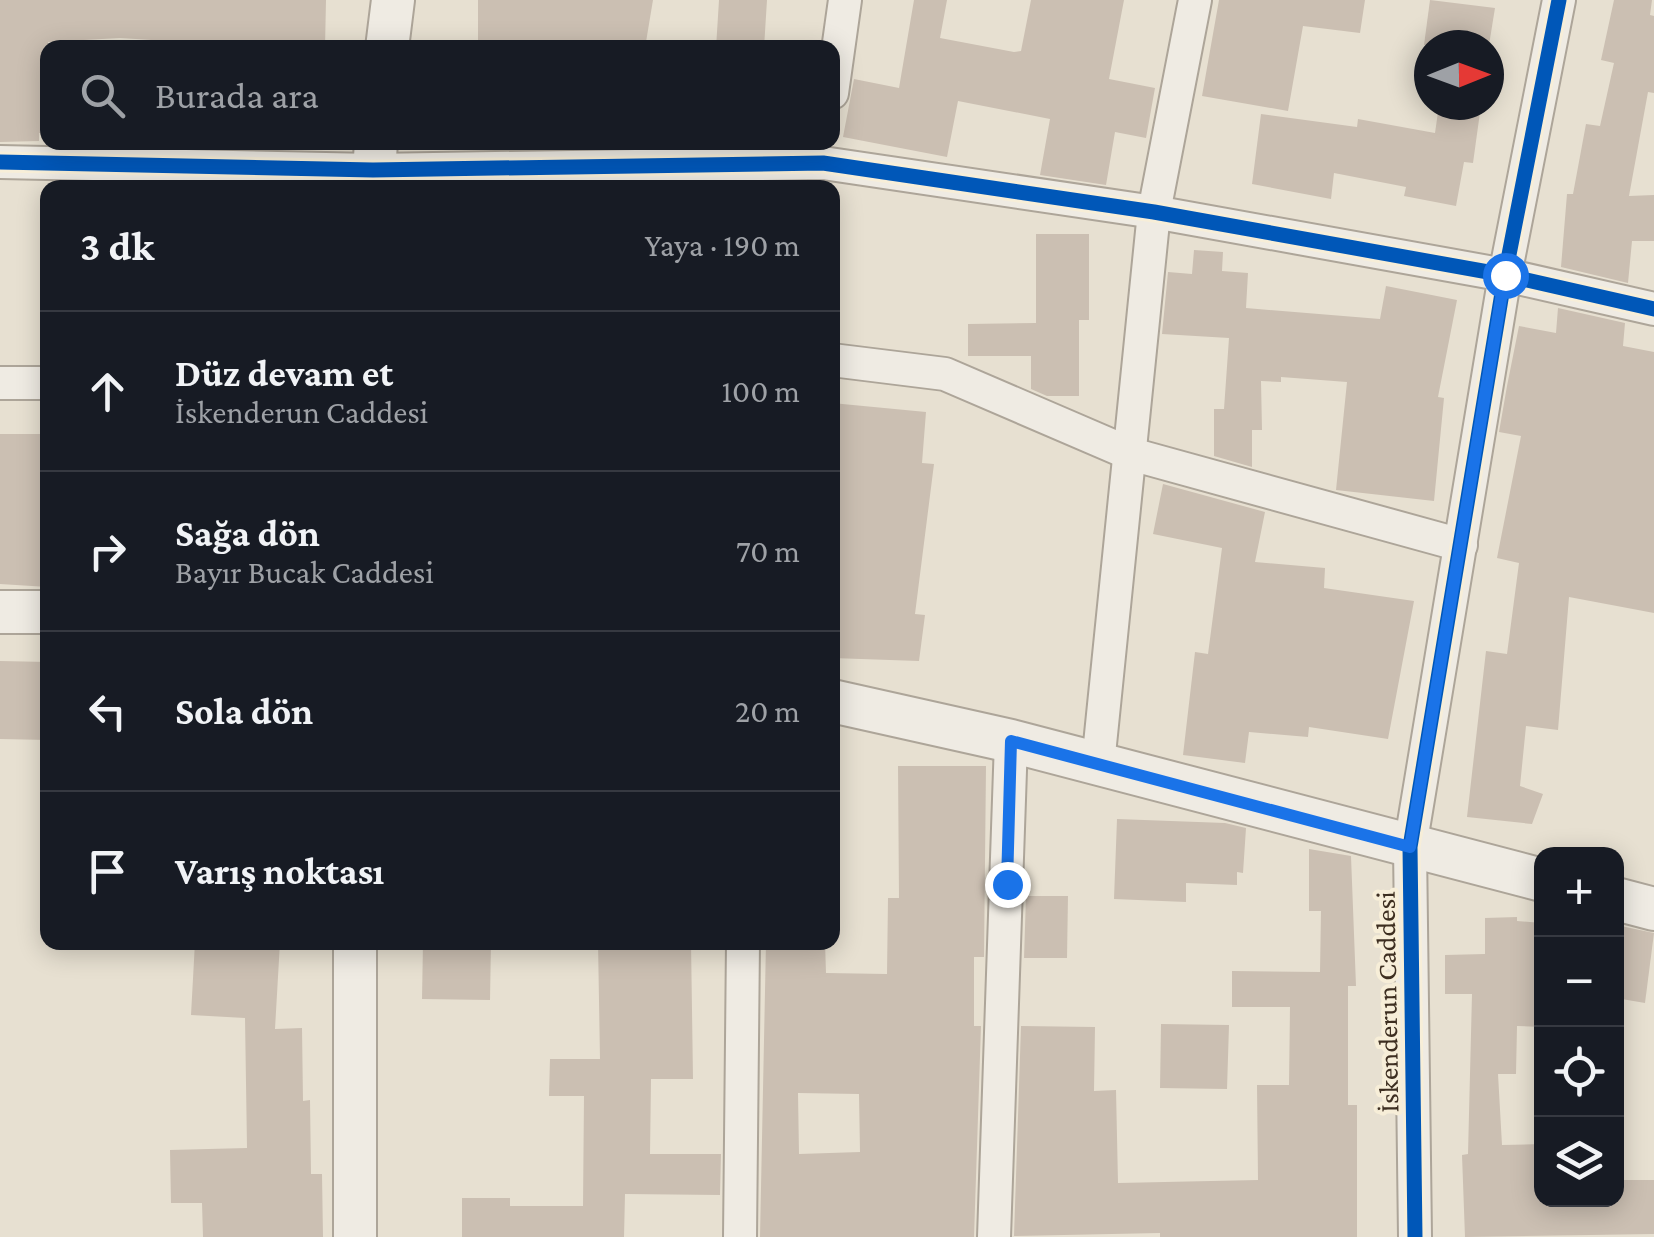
<!DOCTYPE html>
<html lang="tr">
<meta charset="utf-8">
<style>
:root{--surface:#171b24;--page:#20242c;--text:#f1f3f6;--muted:#9ea1a6;--line:#363941}
body{margin:0;font-family:"Crimson Pro",serif;background:var(--page);color:var(--text)}
.controls{position:absolute;right:30px;bottom:30px;display:grid;overflow:hidden;border-radius:20px;box-shadow:0 5px 25px #0003}
.controls button{width:90px;height:90px;display:grid;place-items:center;padding:0;border:0;border-bottom:2px solid var(--line);background:var(--surface);color:var(--text);font:50px sans-serif}
.compass{position:absolute;left:1414px;top:30px;width:90px;height:90px;border-radius:50%;background:var(--surface);box-shadow:0 5px 25px #0003;rotate:89deg}
.stop{position:absolute;width:30px;height:30px;margin:-22px;border:8px solid #1a73e8;border-radius:50%;background:#fff}
.stop.end{background:#1a73e8;border-color:#fff;box-shadow:0 2px 10px #0008}
.list{margin:0;padding:0;list-style:none}
h2{display:flex;justify-content:space-between;align-items:center;height:130px;margin:0;padding:0 40px;font-size:42px}
h2 small{font-size:32px;font-weight:400;color:var(--muted)}
.list li{display:grid;grid-template-columns:65px 1fr auto;gap:30px;align-items:center;box-sizing:border-box;height:160px;padding:0 40px;border-top:2px solid var(--line)}
.list b{display:block;font-size:38px;white-space:nowrap}
.list p{margin:0;font-size:32px;white-space:nowrap;color:var(--muted)}
.list em{font-size:32px;font-style:normal;color:var(--muted)}
.icon{flex:none;width:55px;height:55px;fill:none;stroke:currentColor;stroke-width:2;stroke-linecap:round;stroke-linejoin:round}
.map{position:relative;flex:none;width:1654px;height:1237px;overflow:hidden}
.search{position:absolute;background:var(--surface);box-shadow:0 5px 25px #0003;left:40px;top:40px;width:800px;height:110px;display:flex;align-items:center;gap:25px;box-sizing:border-box;padding:0 35px;border-radius:20px;color:var(--muted);font-size:38px}
.panel{position:absolute;background:var(--surface);box-shadow:0 5px 25px #0003;left:40px;top:180px;width:800px;height:770px;border-radius:20px}
.map>svg:first-child{display:block}
.building{fill:#cbbfb2;fill-rule:evenodd}
.lines{fill:none;stroke-linecap:round;stroke-linejoin:round}
.minor-casing{stroke:#ada599;stroke-width:36}
.tertiary-casing{stroke:#ada599;stroke-width:46}
.minor{stroke:#efebe3;stroke-width:32}
.tertiary{stroke:#efebe3;stroke-width:42}
.cycleway-casing{stroke:#f7eed8;stroke-width:21}
.cycleway{stroke:#0057b8;stroke-width:15}
.route{stroke:#1a73e8;stroke-width:12}
.labels{text-anchor:middle;dominant-baseline:central;stroke-width:8;stroke-linejoin:round;paint-order:stroke}
.street-label{font-size:28px;fill:#3d2e20;stroke:#f7eed8}
</style>
<div class="map">
<svg width="1654" height="1237" viewBox="0 0 1654 1237">
<rect width="100%" height="100%" fill="#e7e0d1"/>
<g class="building">
<path d="M0 0H326L325 48H183V42L120 38 48 42V133H39V141L0 142Z"/>
<path d="M478 0H653L645 48H478Z"/>
<path d="M719 0H767L764 48H716Z"/>
<path d="M914 0H947L940 38 1014 52 1021 51 1031 0H1124L1109 79 1155 88 1146 138 1115 132 1106 185 1040 175 1050 119 958 101 947 157 843 137 854 79 899 88Z"/>
<path d="M1219 0H1365L1360 33 1303 26 1288 111 1202 96Z"/>
<path d="M1430 0 1495 8 1489 45H1424Z"/>
<path d="M1614 0H1652L1650 15 1654 16V93L1648 92 1629 196 1654 195V241H1632L1628 283 1561 267 1567 194H1573L1586 124 1600 126 1614 63 1601 60Z"/>
<path d="M1439 105H1481L1473 163 1464 162 1456 206 1404 196 1406 187 1334 173 1331 199 1252 184 1261 114 1357 127 1358 119 1435 133Z"/>
<path d="M1036 234H1089V320H1079V396H1047L1031 389V356H968V324L1036 323Z"/>
<path d="M1194 250 1223 252 1222 271 1248 273 1246 308 1380 319 1386 286 1457 300 1438 397 1444 398 1434 501 1336 490 1347 382 1281 377V382L1261 381 1262 430H1252V467L1214 456V409H1224L1229 338 1162 334 1168 272 1192 274Z"/>
<path d="M1558 308 1625 323 1623 346 1654 352V613L1569 597 1558 730 1526 726 1520 786 1543 794 1532 824 1467 817 1486 651 1507 654 1519 563 1497 558 1521 436 1499 432 1507 386 1519 326 1556 333Z"/>
<path d="M832 403 926 412 922 463 934 464 915 614 925 615 919 661 832 658Z"/>
<path d="M0 434H48V587L0 584Z"/>
<path d="M1163 484 1265 512 1255 562 1325 568 1324 588 1414 601 1388 739 1309 727 1308 737 1249 732 1245 763 1183 755 1195 652 1208 654 1222 548 1153 534Z"/>
<path d="M0 661 48 662V740L0 739Z"/>
<path d="M898 766H986L984 957H974V1026H981L974 1237H760L766 942H825L826 973 887 974 888 898H899ZM798 1093 859 1094 860 1152 799 1154Z"/>
<path d="M1117 819 1225 823 1246 828 1243 873 1237 872V885L1186 883V902L1114 899Z"/>
<path d="M1309 849 1351 856 1356 986H1348V1105H1357V1237H1160V1233L1014 1236 1021 1026 1095 1027 1094 1091 1116 1090 1118 1183 1258 1180 1257 1085H1289L1290 1007H1232V971L1320 972 1321 911H1309Z"/>
<path d="M1026 896H1068L1067 958H1024Z"/>
<path d="M1517 917V921L1542 923V1027L1517 1026 1516 1074H1498L1502 1145 1542 1144V1200H1616V1180H1654V1234L1465 1237 1462 1155 1468 1154 1472 994H1445V955L1485 954V918Z"/>
<path d="M1616 925 1654 933 1645 1003 1616 998Z"/>
<path d="M195 942H280L275 1029 302 1028 303 1101 310 1100 311 1174H322L323 1237H203L202 1203H171L170 1150 247 1148 245 1018 191 1015Z"/>
<path d="M423 942H491L490 1000 422 999Z"/>
<path d="M598 942H691L693 1079H651L650 1154H721L720 1195 625 1194 624 1237H462V1198H510V1206H583L584 1096H549L550 1059H600Z"/>
<path d="M1161 1024 1229 1025 1227 1089 1160 1088Z"/>
</g>
<g class="lines">
<defs>
<g id="minor">
<path d="M832 93 845 0"/>
<path d="M0 162 373 170 823 163 1154 212 1505 275 1654 309"/>
<path d="M832 360 945 374 1131 454 1461 545"/>
<path d="M0 383H48"/>
<path d="M1098 764 1154 212 1195 0"/>
<path d="M740 1237 743 942"/>
<path d="M994 1237 1011 741"/>
<path d="M1415 1237 1410 847 1505 275 1559 0"/>
</g>
<g id="tertiary">
<path d="M387 48 393 0"/>
<path d="M373 188 376 142"/>
<path d="M0 612H48"/>
<path d="M832 701 1011 741 1542 880"/>
<path d="M1616 899 1654 909"/>
<path d="M355 1237V942"/>
</g>
</defs>
<use href="#minor" class="minor-casing"/>
<use href="#tertiary" class="tertiary-casing"/>
<use href="#minor" class="minor"/>
<use href="#tertiary" class="tertiary"/>
<defs>
<g id="cycleway">
<path d="M0 162 373 170 823 163 1154 212 1505 275 1654 309"/>
<path d="M1415 1237 1410 847 1505 275 1559 0"/>
</g>
</defs>
<use href="#cycleway" class="cycleway-casing"/>
<use href="#cycleway" class="cycleway"/>
</g>
<g class="lines">
<path class="route" d="M1007 884 1011 741 1410 847 1505 275"/>
</g>
<g class="labels">
<g class="street-label">
<text transform="translate(1387 1002) rotate(-91)">İskenderun Caddesi</text>
</g>
</g>
</svg>
<div class="controls">
<button>+</button>
<button>−</button>
<button><svg class="icon" aria-label="locate" viewBox="0 0 24 24"><circle cx="12" cy="12" r="6"/><path d="M12 2v4M12 18v4M2 12h4M18 12h4"/></svg></button>
<button><svg class="icon" aria-label="layers" viewBox="0 0 24 24"><path d="M12 4l9 5-9 5-9-5zM3 14l9 5 9-5"/></svg></button>
</div>
<svg class="compass" viewBox="-18 -18 36 36"><path d="M0-13l5 13h-10z" fill="#e53935"/><path d="M0 13l5-13h-10z" fill="#9ea1a6"/></svg>
<div class="stop" style="left:1505px;top:275px"></div>
<div class="stop end" style="left:1007px;top:884px"></div>
<div class="search"><svg class="icon" aria-label="search" viewBox="0 0 24 24"><circle cx="10" cy="10" r="6"/><path d="M15 15l6 6"/></svg>Burada ara</div>
<section class="panel">
<h2>3 dk<small>Yaya · 190 m</small></h2>
<ul class="list">
<li><svg class="icon" aria-label="ahead" viewBox="0 0 24 24"><path d="M12 20V5M6 11l6-6 6 6"/></svg><div><b>Düz devam et</b><p>İskenderun Caddesi</p></div><em>100 m</em></li>
<li><svg class="icon" aria-label="right" viewBox="0 0 24 24"><path d="M7 20v-9h11M14 6l5 5-5 5"/></svg><div><b>Sağa dön</b><p>Bayır Bucak Caddesi</p></div><em>70 m</em></li>
<li><svg class="icon" aria-label="left" viewBox="0 0 24 24"><path d="M17 20v-9H6M10 6l-5 5 5 5"/></svg><div><b>Sola dön</b></div><em>20 m</em></li>
<li><svg class="icon" aria-label="arrive" viewBox="0 0 24 24"><path d="M6 21V4h12l-3 4 3 4H6"/></svg><div><b>Varış noktası</b></div></li>
</ul>
</section>
</div>
